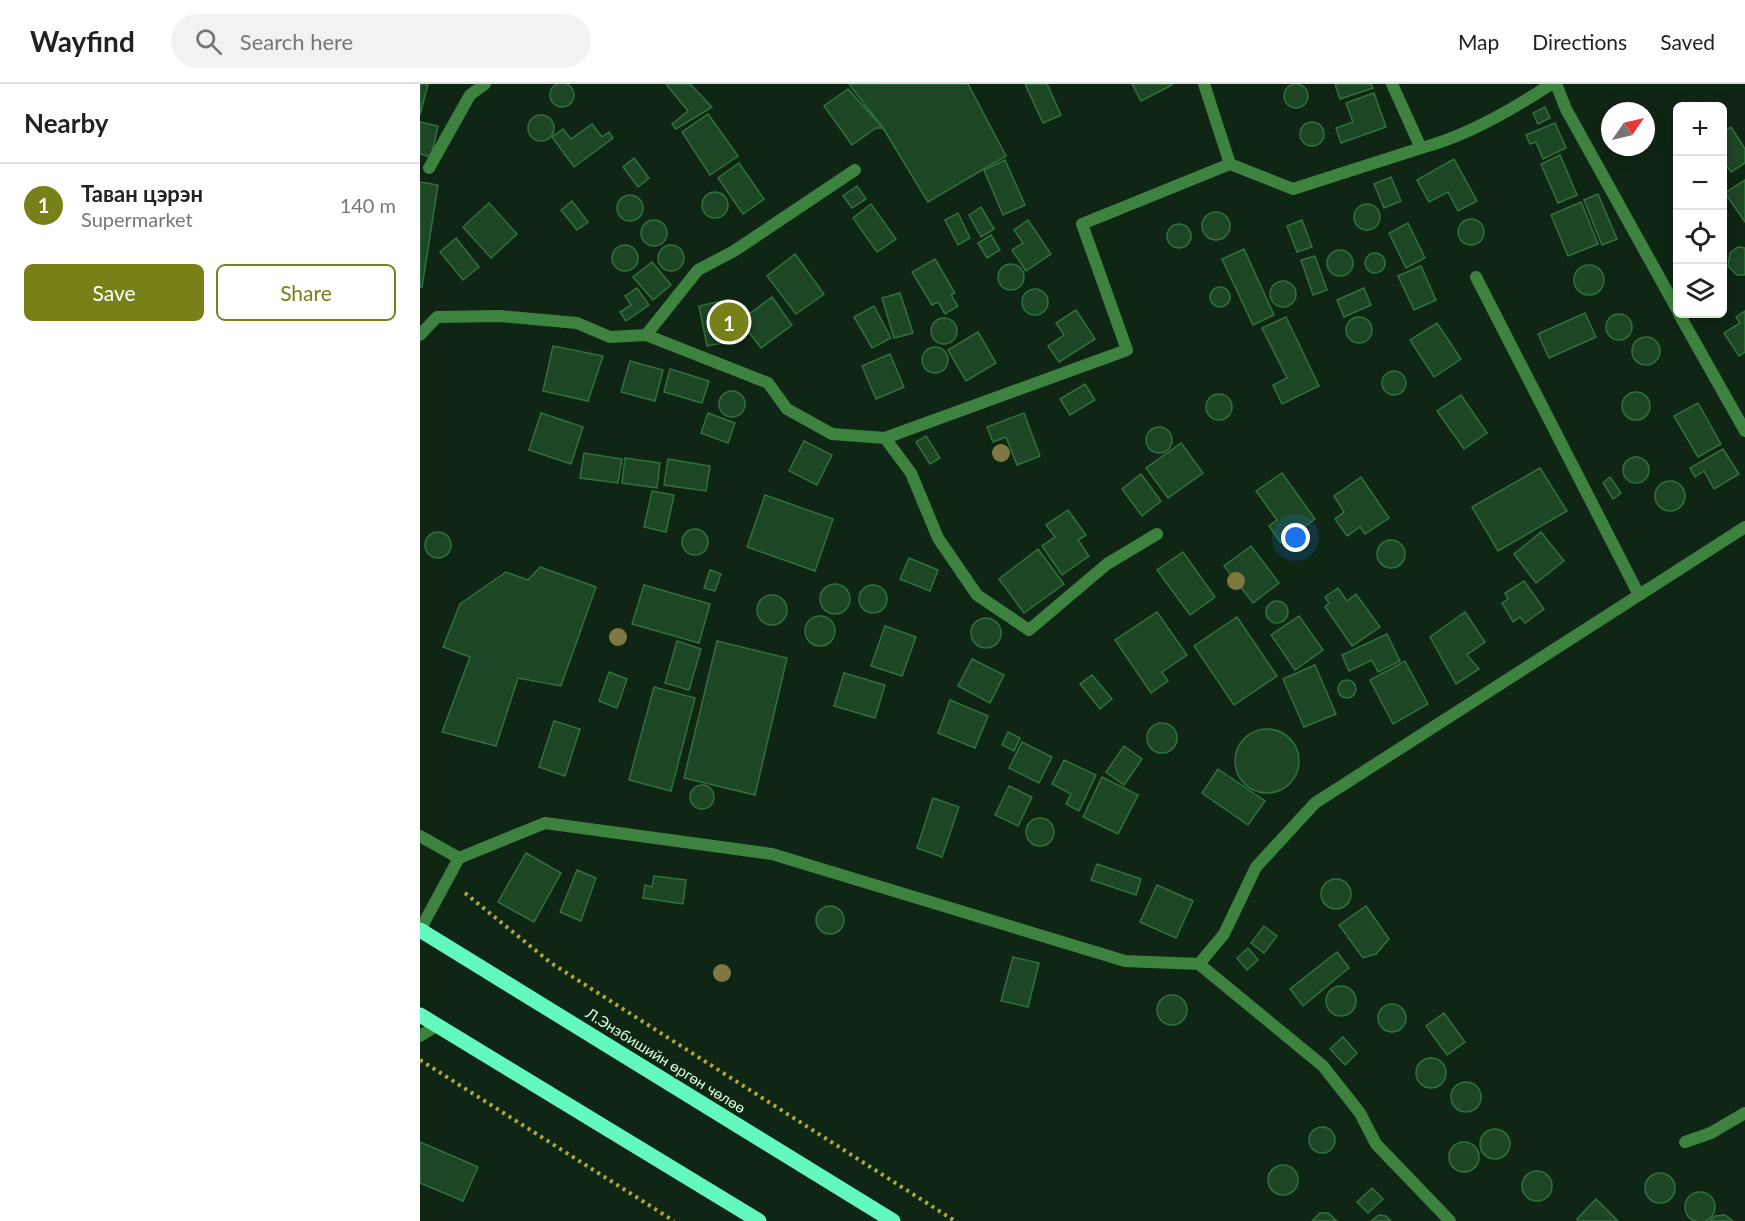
<!DOCTYPE html>
<meta charset="utf-8">
<style>
:root{--surface:#fff;--page:#f2f2f2;--text:#222;--muted:#767676;--line:#e0e0e0;--accent:#788118}
body{margin:0;font-family:Lato,sans-serif;background:var(--page);color:var(--text)}
.controls{position:absolute;right:18px;top:18px;display:grid;overflow:hidden;border-radius:9px;box-shadow:0 3px 15px #0003}
.controls button{width:54px;height:54px;display:grid;place-items:center;padding:0;border:0;border-bottom:2px solid var(--line);background:var(--surface);color:var(--text);font:30px sans-serif}
.compass{position:absolute;left:1181px;top:18px;width:54px;height:54px;border-radius:50%;background:var(--surface);box-shadow:0 3px 15px #0003;rotate:56deg}
.you{position:absolute;left:876px;top:454px;width:21px;height:21px;margin:-15px;border:4px solid #fff;border-radius:50%;background:#1a73e8;box-shadow:0 0 0 9px #1a73e833}
.badge{display:grid;place-items:center;width:39px;height:39px;border-radius:50%;background:var(--accent);color:#fff;font-size:20px;font-weight:700}
.pin{position:absolute;translate:-50% -50%;border:3px solid #fff;box-shadow:0 2px 6px #0006}
.list{margin:0;padding:0;list-style:none}
h2{display:flex;justify-content:space-between;align-items:center;height:78px;margin:0;padding:0 24px;font-size:26px}
h2 small{font-size:20px;font-weight:400;color:var(--muted)}
.list li{display:grid;grid-template-columns:39px 1fr auto;gap:18px;align-items:center;box-sizing:border-box;height:84px;padding:0 24px;border-top:2px solid var(--line)}
.list b{display:block;font-size:22px;white-space:nowrap}
.list p{margin:0;font-size:20px;white-space:nowrap;color:var(--muted)}
.list em{font-size:20px;font-style:normal;color:var(--muted)}
.actions{display:flex;gap:12px;padding:18px 24px}
.actions a{flex:1;padding:14px 0;border:2px solid var(--accent);border-radius:9px;text-align:center;font-size:21px;color:var(--accent)}
.actions .main{background:var(--accent);color:#fff}
.icon{flex:none;width:33px;height:33px;fill:none;stroke:currentColor;stroke-width:2;stroke-linecap:round;stroke-linejoin:round}
.map{position:relative;flex:none;width:1325px;height:1137px;overflow:hidden}
header{display:flex;align-items:center;gap:36px;box-sizing:border-box;height:84px;padding:0 30px;background:var(--surface);border-bottom:2px solid var(--line)}
header strong{font-size:28px}
nav{display:flex;gap:33px;margin-inline-start:auto;font-size:21px}
.search{width:420px;height:54px;background:var(--page);display:flex;align-items:center;gap:15px;box-sizing:border-box;padding:0 21px;border-radius:33px;color:var(--muted);font-size:22px}
main{display:flex}
aside{flex:1;background:var(--surface)}
.map>svg:first-child{display:block}
.building{fill:#1d4625;stroke:#30713c;stroke-width:1.5}
.lines{fill:none;stroke-linecap:round;stroke-linejoin:round}
.path{stroke:#b3aa35;stroke-width:4;stroke-dasharray:3 4.5;stroke-linecap:butt}
.lane{stroke:#3d833f;stroke-width:12}
.street{stroke:#3d833f;stroke-width:12}
.primary{stroke:#63f8be;stroke-width:15}
.tree{fill:#807841}
.labels{text-anchor:middle;dominant-baseline:central;stroke-width:4.5;stroke-linejoin:round;paint-order:stroke}
.street-label{font-size:15px;fill:#d7fddb;stroke:#102614}
</style>
<header>
<strong>Wayfind</strong>
<div class="search"><svg class="icon" aria-label="search" viewBox="0 0 24 24"><circle cx="10" cy="10" r="6"/><path d="M15 15l6 6"/></svg>Search here</div>
<nav><a>Map</a><a>Directions</a><a>Saved</a></nav>
</header>
<main>
<aside>
<h2>Nearby<small></small></h2>
<ul class="list">
<li><span class="badge">1</span><div><b>Таван цэрэн</b><p>Supermarket</p></div><em>140 m</em></li>
</ul>
<div class="actions"><a class="main">Save</a><a>Share</a></div>
</aside>
<div class="map">
<svg width="1325" height="1137" viewBox="0 0 1325 1137">
<rect width="100%" height="100%" fill="#102614"/>
<g class="building">
<circle cx="142" cy="11" r="12"/>
<circle cx="876" cy="12" r="12"/>
<path d="M0 0H8L0 31Z"/>
<path d="M246 0H270L292 23 256 45 252 40 268 27Z"/>
<path d="M429 0H548L586 72 508 118 463 44Z"/>
<path d="M605 0H627L641 31 623 39Z"/>
<path d="M712 0H751L752 1 721 17Z"/>
<path d="M915 0H951L953 4 920 15Z"/>
<path d="M428 5 463 44H456L432 61 404 22Z"/>
<path d="M954 9 966 43 921 59 916 44 933 38 926 19Z"/>
<path d="M1125 23 1130 34 1118 40 1113 29Z"/>
<path d="M288 30 318 72 290 91 262 48Z"/>
<circle cx="121" cy="44" r="13"/>
<circle cx="892" cy="50" r="12"/>
<path d="M0 38 18 42 11 73 0 70Z"/>
<path d="M1135 39 1146 64 1123 75 1116 58 1110 60 1106 51Z"/>
<path d="M172 40 182 53 189 48 193 54 154 83 132 53 143 45 151 55Z"/>
<path d="M1311 43 1325 65V79L1311 88 1302 75V48Z"/>
<path d="M1140 71 1157 111 1138 119 1121 80Z"/>
<path d="M214 74 229 94 218 103 203 83Z"/>
<path d="M1034 75 1057 117 1038 127 1028 108 1009 118 997 96Z"/>
<path d="M585 76 605 121 583 131 564 86Z"/>
<path d="M319 79 344 115 323 130 298 94Z"/>
<path d="M971 93 981 117 964 124 954 100Z"/>
<path d="M1325 96V138L1305 109Z"/>
<path d="M0 98 18 101 2 203H0Z"/>
<path d="M437 102 446 115 432 124 423 112Z"/>
<circle cx="295" cy="121" r="13"/>
<path d="M1178 110 1197 155 1182 161 1164 116Z"/>
<circle cx="210" cy="124" r="13"/>
<path d="M152 117 168 138 157 146 141 126Z"/>
<path d="M1161 118 1178 160 1148 172 1131 131Z"/>
<path d="M69 119 97 150 71 174 43 143Z"/>
<path d="M451 120 476 155 457 168 433 134Z"/>
<circle cx="947" cy="133" r="13"/>
<path d="M561 123 574 145 561 153 549 131Z"/>
<circle cx="796" cy="142" r="14"/>
<path d="M538 129 550 154 538 161 525 136Z"/>
<circle cx="1051" cy="148" r="13"/>
<path d="M608 136 631 170 606 187 592 166 603 159 594 146Z"/>
<path d="M882 136 892 163 877 168 867 142Z"/>
<circle cx="234" cy="149" r="13"/>
<path d="M988 139 1005 174 986 184 969 149Z"/>
<circle cx="759" cy="152" r="12"/>
<path d="M571 151 580 166 567 174 558 159Z"/>
<path d="M36 154 59 183 43 196 20 168Z"/>
<circle cx="251" cy="174" r="13"/>
<circle cx="205" cy="174" r="13"/>
<path d="M1318 163 1325 164V191H1317L1308 182 1310 169Z"/>
<path d="M824 165 854 231 833 241 802 175Z"/>
<circle cx="920" cy="179" r="13"/>
<circle cx="955" cy="179" r="10"/>
<path d="M375 170 404 210 376 230 347 192Z"/>
<path d="M895 172 907 206 893 211 881 176Z"/>
<path d="M515 175 535 209 531 211 538 222 525 230 518 218 512 221 492 188Z"/>
<path d="M232 178 251 201 233 216 213 193Z"/>
<circle cx="591" cy="193" r="13"/>
<circle cx="1169" cy="196" r="15"/>
<path d="M1001 182 1016 216 994 226 978 192Z"/>
<circle cx="863" cy="210" r="13"/>
<circle cx="800" cy="213" r="10"/>
<path d="M217 204 229 221 206 237 200 228 211 221 205 212Z"/>
<path d="M944 204 951 221 924 233 917 216Z"/>
<circle cx="615" cy="218" r="13"/>
<path d="M480 209 493 249 474 254 462 214Z"/>
<path d="M352 213 372 241 341 264 320 237Z"/>
<path d="M307 216 315 257 287 262 279 222Z"/>
<path d="M454 222 471 254 452 264 434 233Z"/>
<path d="M656 226 675 255 639 278 628 262 644 251 636 239Z"/>
<path d="M1325 227V268L1319 272 1304 249 1320 239 1316 233Z"/>
<path d="M1165 229 1176 253 1129 274 1118 250Z"/>
<circle cx="1199" cy="243" r="13"/>
<path d="M866 233 899 302 862 320 853 301 867 294 842 244Z"/>
<circle cx="939" cy="246" r="13"/>
<circle cx="524" cy="247" r="13"/>
<path d="M1017 239 1041 275 1014 293 990 256Z"/>
<path d="M558 248 576 279 546 297 528 266Z"/>
<circle cx="1226" cy="267" r="14"/>
<path d="M133 262 183 272 168 317 123 307Z"/>
<circle cx="515" cy="276" r="13"/>
<path d="M470 270 484 303 456 315 442 282Z"/>
<path d="M210 277 243 286 235 317 201 308Z"/>
<path d="M250 285 289 297 282 319 244 308Z"/>
<circle cx="974" cy="299" r="12"/>
<path d="M665 300 675 316 650 331 640 315Z"/>
<circle cx="312" cy="320" r="13"/>
<circle cx="1216" cy="322" r="14"/>
<circle cx="799" cy="323" r="13"/>
<path d="M1041 311 1067 349 1044 365 1017 327Z"/>
<path d="M1278 319 1301 360 1278 373 1254 332Z"/>
<path d="M121 329 163 343 151 380 109 366Z"/>
<path d="M288 329 315 339 308 359 281 349Z"/>
<path d="M604 329 620 372 597 381 586 353 573 358 567 343Z"/>
<circle cx="739" cy="356" r="13"/>
<path d="M506 352 520 374 510 380 496 358Z"/>
<path d="M384 357 412 371 397 401 369 387Z"/>
<path d="M761 359 783 389 748 414 726 384Z"/>
<path d="M1303 365 1319 390 1294 405 1284 387 1275 393 1270 384Z"/>
<path d="M164 369 202 375 198 399 160 394Z"/>
<circle cx="1216" cy="386" r="13"/>
<path d="M205 374 240 379 237 404 202 399Z"/>
<path d="M248 375 290 382 286 407 244 401Z"/>
<path d="M1120 384 1147 427 1078 467 1052 423Z"/>
<path d="M862 389 895 435 861 459 849 442 857 436 836 407Z"/>
<path d="M721 390 741 417 722 432 702 405Z"/>
<path d="M941 393 969 434 945 450 940 443 927 452 915 435 924 428 914 412Z"/>
<path d="M1190 393 1201 409 1193 415 1183 399Z"/>
<circle cx="1250" cy="412" r="15"/>
<path d="M232 407 254 411 246 448 224 443Z"/>
<path d="M345 411 413 435 395 487 327 463Z"/>
<path d="M648 426 666 451 658 456 669 472 642 491 622 462 635 453 626 441Z"/>
<circle cx="275" cy="458" r="13"/>
<path d="M1121 448 1144 477 1116 499 1094 470Z"/>
<circle cx="18" cy="461" r="13"/>
<circle cx="971" cy="470" r="14"/>
<path d="M831 462 859 499 833 519 804 482Z"/>
<path d="M618 465 644 500 604 529 579 495Z"/>
<path d="M763 468 795 513 770 531 737 486Z"/>
<path d="M489 474 518 486 510 507 480 495Z"/>
<path d="M120 483 176 503 141 602 98 594 76 662 22 648 50 573 23 563 40 520 86 488 108 496Z"/>
<path d="M290 486 301 490 295 507 284 504Z"/>
<path d="M1104 497 1124 525 1105 539 1100 533 1093 538 1082 519 1088 515 1085 509Z"/>
<circle cx="415" cy="515" r="15"/>
<circle cx="453" cy="515" r="14"/>
<path d="M224 501 290 520 279 559 212 540Z"/>
<path d="M918 504 927 517 936 510 960 543 932 562 905 523 909 519 905 513Z"/>
<circle cx="352" cy="526" r="15"/>
<circle cx="857" cy="528" r="11"/>
<path d="M737 528 767 571 742 588 748 597 731 609 695 556Z"/>
<path d="M1045 528 1065 558 1047 571 1059 585 1036 600 1010 553Z"/>
<path d="M879 532 903 566 875 586 851 551Z"/>
<circle cx="400" cy="547" r="15"/>
<path d="M817 533 857 592 814 621 774 562Z"/>
<circle cx="566" cy="549" r="15"/>
<path d="M465 542 496 553 482 592 451 582Z"/>
<path d="M967 550 980 577 958 588 952 576 929 587 922 571Z"/>
<path d="M257 557 281 565 269 606 245 599Z"/>
<path d="M297 557 367 574 335 711 264 694Z"/>
<path d="M552 575 584 591 570 619 538 602Z"/>
<path d="M985 577 1008 620 973 640 950 596Z"/>
<path d="M895 581 916 630 884 643 863 595Z"/>
<path d="M189 588 207 595 197 624 179 617Z"/>
<path d="M424 589 465 601 455 634 414 622Z"/>
<path d="M672 591 692 615 680 625 660 600Z"/>
<circle cx="927" cy="605" r="9"/>
<path d="M234 603 275 614 251 707 209 696Z"/>
<path d="M530 616 568 632 555 664 518 649Z"/>
<path d="M134 637 160 645 145 692 119 683Z"/>
<circle cx="742" cy="654" r="15"/>
<circle cx="847" cy="677" r="32"/>
<path d="M588 648 600 654 594 667 582 661Z"/>
<path d="M602 658 632 673 619 699 589 684Z"/>
<path d="M704 662 722 675 704 701 686 688Z"/>
<path d="M644 676 676 691 659 727 646 720 651 710 632 700Z"/>
<path d="M798 685 845 717 828 741 782 709Z"/>
<path d="M682 693 718 711 698 750 663 733Z"/>
<circle cx="282" cy="713" r="12"/>
<path d="M589 702 612 713 598 742 575 731Z"/>
<path d="M513 714 539 723 522 773 497 764Z"/>
<circle cx="620" cy="748" r="14"/>
<path d="M106 769 141 789 114 838 78 818Z"/>
<path d="M677 780 721 795 716 811 671 796Z"/>
<path d="M157 786 176 794 161 837 140 828Z"/>
<path d="M234 792 266 796 263 820 223 814 225 801 232 803Z"/>
<circle cx="916" cy="810" r="15"/>
<path d="M737 801 773 817 756 854 720 838Z"/>
<circle cx="410" cy="836" r="14"/>
<path d="M946 822 969 855 956 870 943 874 919 841Z"/>
<path d="M844 842 857 852 844 869 831 859Z"/>
<path d="M828 864 838 876 827 886 817 874Z"/>
<path d="M917 868 929 884 883 922 870 905Z"/>
<path d="M593 873 619 879 608 923 581 917Z"/>
<circle cx="921" cy="917" r="15"/>
<circle cx="752" cy="926" r="15"/>
<circle cx="972" cy="934" r="14"/>
<path d="M1024 929 1045 958 1027 971 1006 942Z"/>
<path d="M923 953 937 969 925 981 910 965Z"/>
<circle cx="1011" cy="989" r="15"/>
<circle cx="1046" cy="1013" r="15"/>
<circle cx="902" cy="1056" r="13"/>
<circle cx="1075" cy="1060" r="15"/>
<path d="M0 1058 58 1083 43 1117 0 1099Z"/>
<circle cx="1044" cy="1073" r="15"/>
<circle cx="863" cy="1096" r="15"/>
<circle cx="1117" cy="1102" r="15"/>
<circle cx="1240" cy="1104" r="15"/>
<path d="M952 1104 963 1115 948 1129 937 1118Z"/>
<circle cx="1280" cy="1123" r="15"/>
<path d="M1176 1115 1198 1137H1158L1157 1135Z"/>
<path d="M900 1129H908L917 1137H892Z"/>
<path d="M959 1131 966 1132 971 1137H951Z"/>
<path d="M1305 1131 1313 1137H1290L1295 1132Z"/>
</g>
<g class="lines">
<g class="path">
<path d="M45 809 131 879 535 1137"/>
<path d="M0 976 254 1137"/>
</g>
<g class="lane">
<path d="M0 752 39 774"/>
<path d="M0 952 18 941"/>
</g>
<g class="street">
<path d="M784 0 810 80"/>
<path d="M1136 0 1146 25 1258 227"/>
<path d="M1001 64C1047 52 1092 26 1131 0"/>
<path d="M9 84 50 11 65 0"/>
<path d="M1056 193 1219 511"/>
<path d="M1259 230 1325 347"/>
<path d="M0 251 17 233 80 232 157 239 190 253 226 251 348 299 367 325 412 350 465 354 491 389 518 454 557 511 609 546 687 480 737 450"/>
<path d="M226 251 278 186 314 167 435 86"/>
<path d="M465 354 707 266 662 140 810 80 873 105 1001 64 972 0"/>
<path d="M0 846 39 774 125 739 352 770 705 877 779 880 804 850 836 783 895 719 1325 443"/>
<path d="M779 880 903 982 940 1029 956 1060 1030 1137"/>
<path d="M1265 1058 1291 1049 1325 1029"/>
</g>
<g class="primary">
<path d="M0 846 473 1137"/>
<path d="M0 931 339 1137"/>
</g>
</g>
<g class="tree">
<circle cx="581" cy="369" r="9"/>
<circle cx="816" cy="497" r="9"/>
<circle cx="198" cy="553" r="9"/>
<circle cx="302" cy="889" r="9"/>
</g>
<g class="labels">
<g class="street-label">
<text transform="translate(246 976) rotate(32)">Л.Энэбишийн өргөн чөлөө</text>
</g>
</g>
</svg>
<div class="controls">
<button>+</button>
<button>−</button>
<button><svg class="icon" aria-label="locate" viewBox="0 0 24 24"><circle cx="12" cy="12" r="6"/><path d="M12 2v4M12 18v4M2 12h4M18 12h4"/></svg></button>
<button><svg class="icon" aria-label="layers" viewBox="0 0 24 24"><path d="M12 4l9 5-9 5-9-5zM3 14l9 5 9-5"/></svg></button>
</div>
<svg class="compass" viewBox="-18 -18 36 36"><path d="M0-13l5 13h-10z" fill="#e53935"/><path d="M0 13l5-13h-10z" fill="#767676"/></svg>
<div class="you"></div>
<div class="pin badge" style="left:309px;top:238px">1</div>
</div>
</main>
